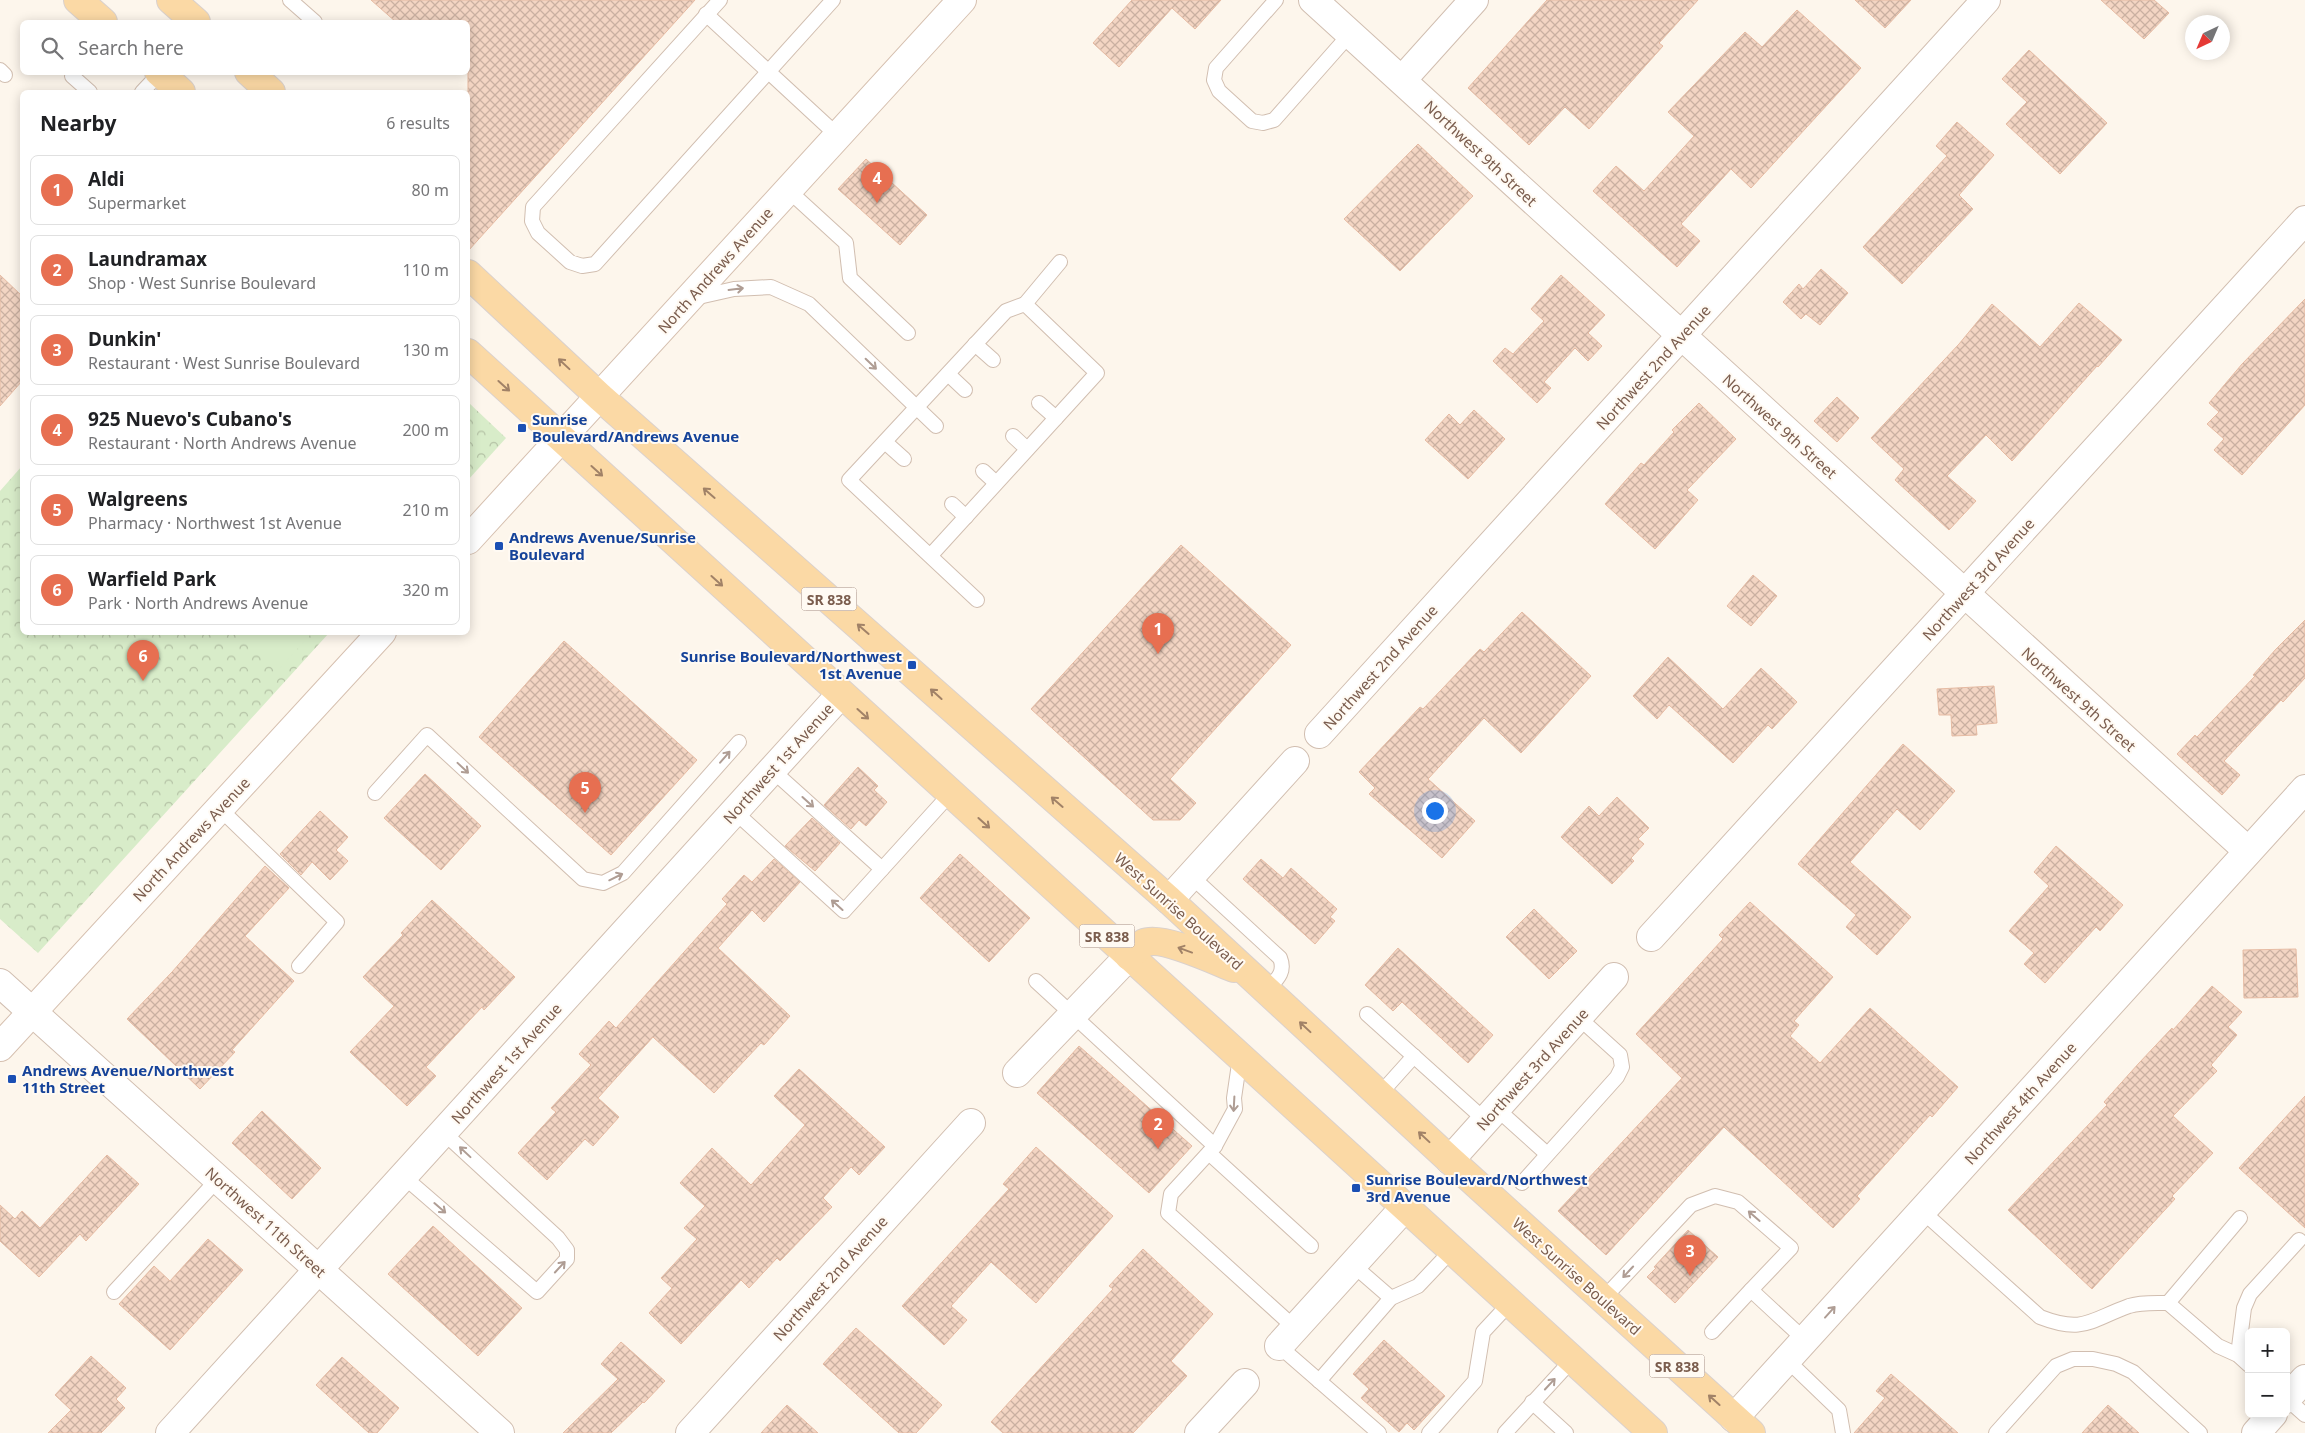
<!DOCTYPE html>
<meta charset="utf-8">
<style>
:root{--surface:#fff;--page:#f6f6f6;--text:#202124;--muted:#757577;--line:#e0e0e0;--accent:#e76f51}
body{margin:0;font-family:"Noto Sans",sans-serif;background:var(--page);color:var(--text)}
.controls{position:absolute;right:15px;bottom:15px;display:grid;overflow:hidden;border-radius:8px;box-shadow:0 2px 12px #0003}
.controls button{width:45px;height:45px;display:grid;place-items:center;padding:0;border:0;border-bottom:1px solid var(--line);background:var(--surface);color:var(--text);font:25px sans-serif}
.compass{position:absolute;left:2185px;top:15px;width:45px;height:45px;border-radius:50%;background:var(--surface);box-shadow:0 2px 12px #0003;rotate:224deg}
.you{position:absolute;left:1434px;top:810px;width:18px;height:18px;margin:-12px;border:4px solid #fff;border-radius:50%;background:#1a73e8;box-shadow:0 0 0 8px #1a73e833}
.badge{display:grid;place-items:center;width:32px;height:32px;border-radius:50%;background:var(--accent);color:#fff;font-size:16px;font-weight:700}
.pin{position:absolute;translate:-50% -41px;filter:drop-shadow(0 1px 2px #0008)}
.pin::after{content:'';position:absolute;top:26px;width:18px;height:15px;background:inherit;clip-path:polygon(0 0,100% 0,50% 100%)}
.list{margin:0;padding:0;list-style:none}
h2{display:flex;justify-content:space-between;align-items:center;height:65px;margin:0;padding:0 20px;font-size:21px}
h2 small{font-size:16px;font-weight:400;color:var(--muted)}
.list li{display:grid;grid-template-columns:32px 1fr auto;gap:15px;align-items:center;box-sizing:border-box;height:70px;margin:0 10px 10px;padding:0 10px;border:1px solid var(--line);border-radius:8px}
.list b{display:block;font-size:19px;white-space:nowrap}
.list p{margin:0;font-size:16px;white-space:nowrap;color:var(--muted)}
.list em{font-size:16px;font-style:normal;color:var(--muted)}
.icon{flex:none;width:28px;height:28px;fill:none;stroke:currentColor;stroke-width:2;stroke-linecap:round;stroke-linejoin:round}
.map{position:relative;flex:none;width:2305px;height:1433px;overflow:hidden}
.search{position:absolute;background:var(--surface);box-shadow:0 2px 12px #0003;left:20px;top:20px;width:450px;height:55px;display:flex;align-items:center;gap:12px;box-sizing:border-box;padding:0 18px;border-radius:8px;color:var(--muted);font-size:19px}
.panel{position:absolute;background:var(--surface);box-shadow:0 2px 12px #0003;left:20px;top:90px;width:450px;height:545px;border-radius:8px}
.map>svg:first-child{display:block}
.forest{fill:url(#forest-crowns)}
.pitch{fill:#d8ecc9}
.building{fill:url(#building-cross-hatch);stroke:#e6bba3}
.lines{fill:none;stroke-linecap:round;stroke-linejoin:round}
.service-casing{stroke:#d1beb0;stroke-width:16}
.minor-casing{stroke:#d1beb0;stroke-width:30}
.secondary-casing{stroke:#d6c0b0;stroke-width:30}
.primary-casing{stroke:#dad1cd;stroke-width:30}
.service{stroke:#fff;stroke-width:14}
.minor{stroke:#fff;stroke-width:28}
.secondary{stroke:#fff;stroke-width:28}
.primary{stroke:#fbd9a5;stroke-width:28}
.oneway{stroke:#af9d94}
.oneway2{stroke:#a18267}
.transit-dot{fill:#1a4fb4;stroke:#fffaf3;stroke-width:2}
.labels{text-anchor:middle;dominant-baseline:central;stroke-width:4;stroke-linejoin:round;paint-order:stroke}
.shield{fill:#fffaf3;stroke:#a28b7f;stroke-width:1}
.shield-label{font-size:14px;font-weight:bold;fill:#7a5c4d}
.street-label{font-size:15px;fill:#7a5c4d;stroke:#fffaf3}
.transit-label{font-size:15px;font-weight:bold;fill:#164399;stroke:#fffaf3;text-anchor:start}
</style>
<div class="map">
<svg width="2305" height="1433" viewBox="0 0 2305 1433">
<defs>
<pattern id="forest-crowns" width="20" height="18" patternUnits="userSpaceOnUse" patternTransform="scale(1.25)"><rect width="20" height="18" fill="#d8ecc9"/><path d="M2 6a3 3 0 1 1 6 0M12 15a3 3 0 1 1 6 0" fill="none" stroke="#b4c2a5"/></pattern>
<pattern id="building-cross-hatch" width="8" height="8" patternUnits="userSpaceOnUse" patternTransform="scale(1.25)"><rect width="8" height="8" fill="#f3d5c3"/><path d="M0 0l8 8M0 8l8-8" fill="none" stroke="#cab0a1"/></pattern>
</defs>
<rect width="100%" height="100%" fill="#fdf6ec"/>
<g class="forest">
<path d="M468 402 506 438 468 480Z"/>
<path d="M22 466V632L329 633 38 953 0 919V491Z"/>
</g>
<path class="pitch" d="M238 633H312L279 669Z"/>
<g class="building">
<path d="M371 0H695L468 251V22H396Z"/>
<path d="M1132 0H1221L1195 29 1172 8 1119 67 1093 43Z"/>
<path d="M1547 0H1698L1659 43 1663 46 1589 129 1565 107 1529 145 1468 88Z"/>
<path d="M1855 0H1911L1885 28Z"/>
<path d="M2101 0H2154L2169 13 2144 39Z"/>
<path d="M1797 10 1861 68 1751 188 1731 169 1681 224 1700 241 1677 267 1593 191 1616 166 1644 191 1694 136 1668 112 1745 32 1762 47Z"/>
<path d="M2029 50 2107 123 2060 174 2006 124 2027 102 2002 79Z"/>
<path d="M1957 122 1994 155 1959 195 1973 209 1902 284 1863 247 1947 156 1936 146Z"/>
<path d="M1418 144 1473 196 1400 271 1344 219Z"/>
<path d="M866 159 927 215 900 245 838 189Z"/>
<path d="M1821 269 1848 293 1820 325 1806 314 1801 319 1783 302 1799 284 1803 289Z"/>
<path d="M0 275 22 296V381L0 406Z"/>
<path d="M1561 275 1605 315 1588 333 1602 346 1588 361 1575 348 1544 382 1551 388 1537 403 1493 361 1505 348 1513 354 1544 321 1531 309Z"/>
<path d="M2305 299V405L2242 475 2214 450 2224 439 2207 424 2219 412 2209 403 2242 364Z"/>
<path d="M2079 303 2122 340 2098 367 2097 366 2012 461 1986 435 1947 476 1976 501 1949 530 1895 480 1904 469 1871 438 1959 344 1992 304 2040 347Z"/>
<path d="M1837 397 1859 418 1837 442 1814 421Z"/>
<path d="M1699 403 1736 439 1687 490 1698 500 1655 549 1605 504 1641 463 1644 465 1674 432 1672 430Z"/>
<path d="M1474 410 1505 439 1468 479 1425 440 1449 414 1460 425Z"/>
<path d="M1181 545 1291 645 1170 779 1196 803 1180 820H1153L1031 709Z"/>
<path d="M1753 575 1777 596 1751 626 1727 606Z"/>
<path d="M1522 612 1591 676 1521 753 1484 718 1428 779 1475 821 1442 858 1369 794 1375 788 1359 772 1420 707 1423 709 1480 649 1484 652Z"/>
<path d="M2305 620V678L2283 702 2281 700 2224 761 2240 775 2222 795 2177 754 2195 735 2197 737 2255 676 2253 675 2276 649Z"/>
<path d="M564 641 697 760 611 855 479 737Z"/>
<path d="M1668 657 1723 709 1761 668 1797 702 1772 729 1768 725 1733 763 1669 705 1657 719 1633 696Z"/>
<path d="M1994 686 1997 723 1976 725 1977 735 1952 736 1951 715H1939L1937 689Z"/>
<path d="M1903 744 1955 791 1920 830 1897 809 1850 862 1911 917 1877 955 1846 927 1856 915 1798 864Z"/>
<path d="M858 767 878 786 874 790 887 802 866 826 859 820 851 829 824 805Z"/>
<path d="M425 774 481 826 441 870 384 818Z"/>
<path d="M1617 797 1649 828 1638 839 1644 844 1631 858 1634 861 1612 884 1561 837 1589 806 1599 816Z"/>
<path d="M320 811 348 837 336 850 348 861 330 880 312 862 301 875 280 854Z"/>
<path d="M812 818 840 843 815 871 785 846Z"/>
<path d="M2056 846 2123 905 2100 931 2096 927 2045 983 2024 964 2034 953 2009 931 2049 886 2034 872Z"/>
<path d="M960 854 1030 918 989 962 920 898Z"/>
<path d="M774 859 800 882 764 922 752 910 718 948 790 1016 764 1045 761 1043 714 1093 653 1037 598 1098 619 1117 593 1146 585 1139 547 1180 518 1153 556 1112 551 1108 591 1065 579 1054 609 1021 616 1028 727 904 722 899 744 875 752 882Z"/>
<path d="M1261 859 1283 878 1291 868 1337 909 1330 917 1335 921 1315 944 1243 879Z"/>
<path d="M265 866 289 888 245 936 294 981 232 1050 235 1052 200 1089 127 1019 172 972Z"/>
<path d="M432 900 515 977 484 1010 482 1007 426 1067 436 1076 407 1106 350 1052 394 1006 363 977 403 935 401 933Z"/>
<path d="M1750 902 1833 977 1794 1021 1799 1025 1790 1036 1820 1063 1870 1008 1958 1087 1932 1117 1930 1115 1857 1196 1860 1199 1833 1228 1724 1127 1606 1255 1558 1211 1682 1078 1636 1034 1723 939 1719 935Z"/>
<path d="M1534 909 1577 951 1549 979 1506 937Z"/>
<path d="M1398 948 1493 1035 1468 1063 1402 1002 1393 1011 1365 985Z"/>
<path d="M2296 949 2298 997 2244 998 2243 950Z"/>
<path d="M2212 986 2242 1012 2228 1027 2237 1035 2211 1065 2217 1071 2173 1116 2213 1153 2172 1196 2175 1199 2092 1289 2008 1210 2107 1105 2104 1102 2139 1063 2172 1028 2173 1030Z"/>
<path d="M1079 1046 1192 1146 1149 1193 1037 1093Z"/>
<path d="M799 1069 885 1147 859 1175 851 1167 823 1198 832 1207 780 1261 777 1258 749 1288 741 1280 681 1344 649 1313 672 1288 661 1278 697 1239 684 1228 705 1206 680 1183 712 1148 751 1185 805 1125 774 1096Z"/>
<path d="M2305 1096V1228L2239 1168Z"/>
<path d="M262 1111 321 1168 292 1199 232 1143Z"/>
<path d="M1036 1147 1113 1216 1036 1303 991 1262 951 1306 967 1320 944 1345 902 1306 1009 1189 1003 1184Z"/>
<path d="M107 1155 139 1184 86 1241 80 1234 39 1277 0 1241V1205L15 1219 22 1211 40 1228Z"/>
<path d="M433 1226 522 1308 478 1356 388 1274Z"/>
<path d="M1688 1230 1718 1257 1675 1303 1647 1277 1656 1268 1654 1267Z"/>
<path d="M208 1239 243 1270 170 1350 119 1304 154 1266 170 1281Z"/>
<path d="M1143 1249 1213 1314 1171 1361 1187 1376 1133 1433H1003L991 1422 1113 1289 1109 1286Z"/>
<path d="M856 1328 942 1405 916 1433H899L823 1364Z"/>
<path d="M1384 1340 1445 1396 1414 1430 1407 1423 1399 1432 1361 1398 1369 1389 1353 1374Z"/>
<path d="M621 1342 665 1381 644 1403 643 1402 611 1433H563L618 1379 601 1364Z"/>
<path d="M91 1356 126 1388 116 1399 125 1408 101 1433H48L71 1410 55 1395Z"/>
<path d="M342 1357 399 1408 377 1433H369L316 1385Z"/>
<path d="M1891 1374 1958 1433H1854L1885 1398 1876 1391Z"/>
<path d="M787 1405 818 1433H761Z"/>
<path d="M2108 1405 2139 1433H2082Z"/>
</g>
<g class="lines">
<defs>
<g id="service">
<path d="M290 0 315 22"/>
<path d="M720 0 533 207 532 221 538 233 570 262 582 266 595 264 833 0"/>
<path d="M1276 0 1216 68 1214 80 1219 91 1252 121 1263 123 1274 120 1350 34"/>
<path d="M706 14 838 136"/>
<path d="M0 70 5 75"/>
<path d="M75 72 72 76 90 92"/>
<path d="M142 92 160 73"/>
<path d="M788 190 846 243 850 278 908 333"/>
<path d="M694 298 734 289 771 287 809 304 936 426"/>
<path d="M1025 304 1060 262"/>
<path d="M975 344 993 360"/>
<path d="M948 374 965 390"/>
<path d="M1039 403 1056 418"/>
<path d="M1013 436 1027 449"/>
<path d="M885 442 904 459"/>
<path d="M983 471 996 483"/>
<path d="M952 504 966 517"/>
<path d="M931 555 1097 373 1025 304 1006 311 849 480 977 600"/>
<path d="M772 770 882 869"/>
<path d="M375 793 427 735 583 879 603 883 623 873 739 742"/>
<path d="M219 808 337 922 299 966"/>
<path d="M734 811 844 911 951 793"/>
<path d="M1191 876 1280 958C1286 973 1276 980 1266 991"/>
<path d="M1036 981 1215 1146"/>
<path d="M1367 1014 1486 1121"/>
<path d="M1240 1057 1234 1098 1235 1109 1215 1146 1171 1194 1168 1213 1295 1328"/>
<path d="M1379 1095 1414 1056"/>
<path d="M1497 1109 1547 1154"/>
<path d="M1209 1153 1311 1246"/>
<path d="M403 1176 537 1292 567 1259V1250L558 1238 443 1132"/>
<path d="M1522 1183 1617 1077 1622 1067 1620 1055 1578 1017"/>
<path d="M1922 1211 2040 1317C2084 1334 2090 1320 2129 1306 2141 1302 2155 1303 2168 1303L2218 1346 2238 1355 2249 1365"/>
<path d="M1353 1265 1391 1298"/>
<path d="M114 1292 218 1179"/>
<path d="M1603 1299 1691 1205 1715 1196 1738 1202 1791 1248 1751 1290 1805 1340"/>
<path d="M2168 1303 2240 1218"/>
<path d="M1712 1332 1751 1290"/>
<path d="M1279 1346 1379 1433"/>
<path d="M2238 1355 2244 1308 2250 1294 2299 1240"/>
<path d="M1787 1360 1839 1410 1843 1433"/>
<path d="M1319 1381 1391 1298 1418 1286 1452 1250"/>
<path d="M2286 1398 2305 1415"/>
<path d="M1532 1402 1566 1433"/>
<path d="M1429 1433 1475 1381 1483 1332 1510 1303"/>
<path d="M1505 1433 1572 1360"/>
<path d="M1996 1433 2056 1366 2073 1359H2093L2116 1364 2133 1372 2200 1433"/>
</g>
<g id="minor">
<path d="M1313 0 2248 851"/>
<path d="M1402 80 1474 0"/>
<path d="M1319 734 1986 0"/>
<path d="M1169 900 1295 761"/>
<path d="M1651 937 2305 220"/>
<path d="M0 983 500 1433"/>
<path d="M1017 1073 1129 956"/>
<path d="M1450 1160 1614 977"/>
<path d="M1279 1346 1405 1207"/>
<path d="M2286 1399 2305 1379"/>
<path d="M1734 1418 2305 789"/>
<path d="M170 1433 841 694"/>
<path d="M690 1433 971 1123"/>
<path d="M1199 1433 1245 1383"/>
<path d="M2256 1433 2273 1414"/>
</g>
<g id="secondary">
<path d="M468 540 962 0"/>
<path d="M0 1047 382 632"/>
</g>
<g id="primary">
<path d="M78 0 103 22"/>
<path d="M171 0 196 22"/>
<path d="M159 72 181 92"/>
<path d="M249 72 271 92"/>
<path d="M468 274 600 397 1169 900 1450 1160 1751 1433"/>
<path d="M468 353 1653 1433"/>
<path d="M1129 956C1134 952 1139 946 1144 943 1161 935 1216 961 1234 968"/>
</g>
</defs>
<use href="#service" class="service-casing"/>
<use href="#minor" class="minor-casing"/>
<use href="#secondary" class="secondary-casing"/>
<use href="#primary" class="primary-casing"/>
<use href="#service" class="service"/>
<use href="#minor" class="minor"/>
<use href="#secondary" class="secondary"/>
<use href="#primary" class="primary"/>
</g>
<defs><path id="oneway-shaft" d="M-6 0H5M1.5-3L5.5 0L1.5 3" fill="none" stroke-width="1.6" stroke-linecap="round" stroke-linejoin="round" transform="scale(1.25)"/></defs>
<g class="oneway">
<use href="#oneway-shaft" transform="translate(736 289) rotate(-7)"/>
<use href="#oneway-shaft" transform="translate(871 364) rotate(44)"/>
<use href="#oneway-shaft" transform="translate(725 757) rotate(-49)"/>
<use href="#oneway-shaft" transform="translate(463 768) rotate(43)"/>
<use href="#oneway-shaft" transform="translate(808 802) rotate(42)"/>
<use href="#oneway-shaft" transform="translate(616 877) rotate(-26)"/>
<use href="#oneway-shaft" transform="translate(837 905) rotate(-138)"/>
<use href="#oneway-shaft" transform="translate(1234 1104) rotate(93)"/>
<use href="#oneway-shaft" transform="translate(465 1152) rotate(-137)"/>
<use href="#oneway-shaft" transform="translate(440 1208) rotate(41)"/>
<use href="#oneway-shaft" transform="translate(1754 1216) rotate(-139)"/>
<use href="#oneway-shaft" transform="translate(560 1267) rotate(-47)"/>
<use href="#oneway-shaft" transform="translate(1628 1272) rotate(133)"/>
<use href="#oneway-shaft" transform="translate(1830 1312) rotate(-48)"/>
<use href="#oneway-shaft" transform="translate(1550 1384) rotate(-47)"/>
</g>
<g class="oneway2">
<use href="#oneway-shaft" transform="translate(564 364) rotate(-137)"/>
<use href="#oneway-shaft" transform="translate(504 386) rotate(42)"/>
<use href="#oneway-shaft" transform="translate(597 471) rotate(42)"/>
<use href="#oneway-shaft" transform="translate(709 493) rotate(-139)"/>
<use href="#oneway-shaft" transform="translate(717 581) rotate(42)"/>
<use href="#oneway-shaft" transform="translate(863 629) rotate(-139)"/>
<use href="#oneway-shaft" transform="translate(936 694) rotate(-138)"/>
<use href="#oneway-shaft" transform="translate(863 714) rotate(42)"/>
<use href="#oneway-shaft" transform="translate(1057 802) rotate(-139)"/>
<use href="#oneway-shaft" transform="translate(984 823) rotate(42)"/>
<use href="#oneway-shaft" transform="translate(1185 950) rotate(-160)"/>
<use href="#oneway-shaft" transform="translate(1305 1027) rotate(-137)"/>
<use href="#oneway-shaft" transform="translate(1424 1137) rotate(-137)"/>
<use href="#oneway-shaft" transform="translate(1714 1400) rotate(-138)"/>
</g>
<g class="transit-dot">
<rect x="517" y="423" width="10" height="10" rx="2.5"/>
<rect x="494" y="541" width="10" height="10" rx="2.5"/>
<rect x="907" y="660" width="10" height="10" rx="2.5"/>
<rect x="7" y="1074" width="10" height="10" rx="2.5"/>
<rect x="1351" y="1183" width="10" height="10" rx="2.5"/>
</g>
<g class="labels">
<g class="shield">
<rect x="801.5" y="587.5" width="55" height="23" rx="4"/>
<rect x="1079.5" y="924.5" width="55" height="23" rx="4"/>
<rect x="1649.5" y="1354.5" width="55" height="23" rx="4"/>
</g>
<g class="shield-label">
<text x="829" y="599">SR 838</text>
<text x="1107" y="936">SR 838</text>
<text x="1677" y="1366">SR 838</text>
</g>
<g class="street-label">
<text transform="translate(1481 153) rotate(43)">Northwest 9th Street</text>
<text transform="translate(715 270) rotate(-48)">North Andrews Avenue</text>
<text transform="translate(1653 367) rotate(-48)">Northwest 2nd Avenue</text>
<text transform="translate(1780 426) rotate(42)">Northwest 9th Street</text>
<text transform="translate(1978 579) rotate(-48)">Northwest 3rd Avenue</text>
<text transform="translate(1380 667) rotate(-48)">Northwest 2nd Avenue</text>
<text transform="translate(2079 699) rotate(42)">Northwest 9th Street</text>
<text transform="translate(778 763) rotate(-48)">Northwest 1st Avenue</text>
<text transform="translate(191 839) rotate(-47)">North Andrews Avenue</text>
<text transform="translate(1179 911) rotate(42)">West Sunrise Boulevard</text>
<text transform="translate(506 1063) rotate(-48)">Northwest 1st Avenue</text>
<text transform="translate(1532 1069) rotate(-48)">Northwest 3rd Avenue</text>
<text transform="translate(2020 1103) rotate(-48)">Northwest 4th Avenue</text>
<text transform="translate(266 1222) rotate(42)">Northwest 11th Street</text>
<text transform="translate(1577 1276) rotate(42)">West Sunrise Boulevard</text>
<text transform="translate(830 1278) rotate(-48)">Northwest 2nd Avenue</text>
</g>
<g class="transit-label">
<text x="532" y="419">Sunrise<tspan x="532" dy="17">Boulevard/Andrews Avenue</tspan></text>
<text x="509" y="537">Andrews Avenue/Sunrise<tspan x="509" dy="17">Boulevard</tspan></text>
<text x="902" y="656" text-anchor="end">Sunrise Boulevard/Northwest<tspan x="902" dy="17">1st Avenue</tspan></text>
<text x="22" y="1070">Andrews Avenue/Northwest<tspan x="22" dy="17">11th Street</tspan></text>
<text x="1366" y="1179">Sunrise Boulevard/Northwest<tspan x="1366" dy="17">3rd Avenue</tspan></text>
</g>
</g>
</svg>
<div class="controls">
<button>+</button>
<button>−</button>
</div>
<svg class="compass" viewBox="-18 -18 36 36"><path d="M0-13l5 13h-10z" fill="#e53935"/><path d="M0 13l5-13h-10z" fill="#757577"/></svg>
<div class="you"></div>
<div class="pin badge" style="left:1158px;top:654px">1</div>
<div class="pin badge" style="left:1158px;top:1149px">2</div>
<div class="pin badge" style="left:1690px;top:1276px">3</div>
<div class="pin badge" style="left:877px;top:203px">4</div>
<div class="pin badge" style="left:585px;top:813px">5</div>
<div class="pin badge" style="left:143px;top:681px">6</div>
<div class="search"><svg class="icon" aria-label="search" viewBox="0 0 24 24"><circle cx="10" cy="10" r="6"/><path d="M15 15l6 6"/></svg>Search here</div>
<section class="panel">
<h2>Nearby<small>6 results</small></h2>
<ul class="list">
<li><span class="badge">1</span><div><b>Aldi</b><p>Supermarket</p></div><em>80 m</em></li>
<li><span class="badge">2</span><div><b>Laundramax</b><p>Shop · West Sunrise Boulevard</p></div><em>110 m</em></li>
<li><span class="badge">3</span><div><b>Dunkin'</b><p>Restaurant · West Sunrise Boulevard</p></div><em>130 m</em></li>
<li><span class="badge">4</span><div><b>925 Nuevo's Cubano's</b><p>Restaurant · North Andrews Avenue</p></div><em>200 m</em></li>
<li><span class="badge">5</span><div><b>Walgreens</b><p>Pharmacy · Northwest 1st Avenue</p></div><em>210 m</em></li>
<li><span class="badge">6</span><div><b>Warfield Park</b><p>Park · North Andrews Avenue</p></div><em>320 m</em></li>
</ul>
</section>
</div>
